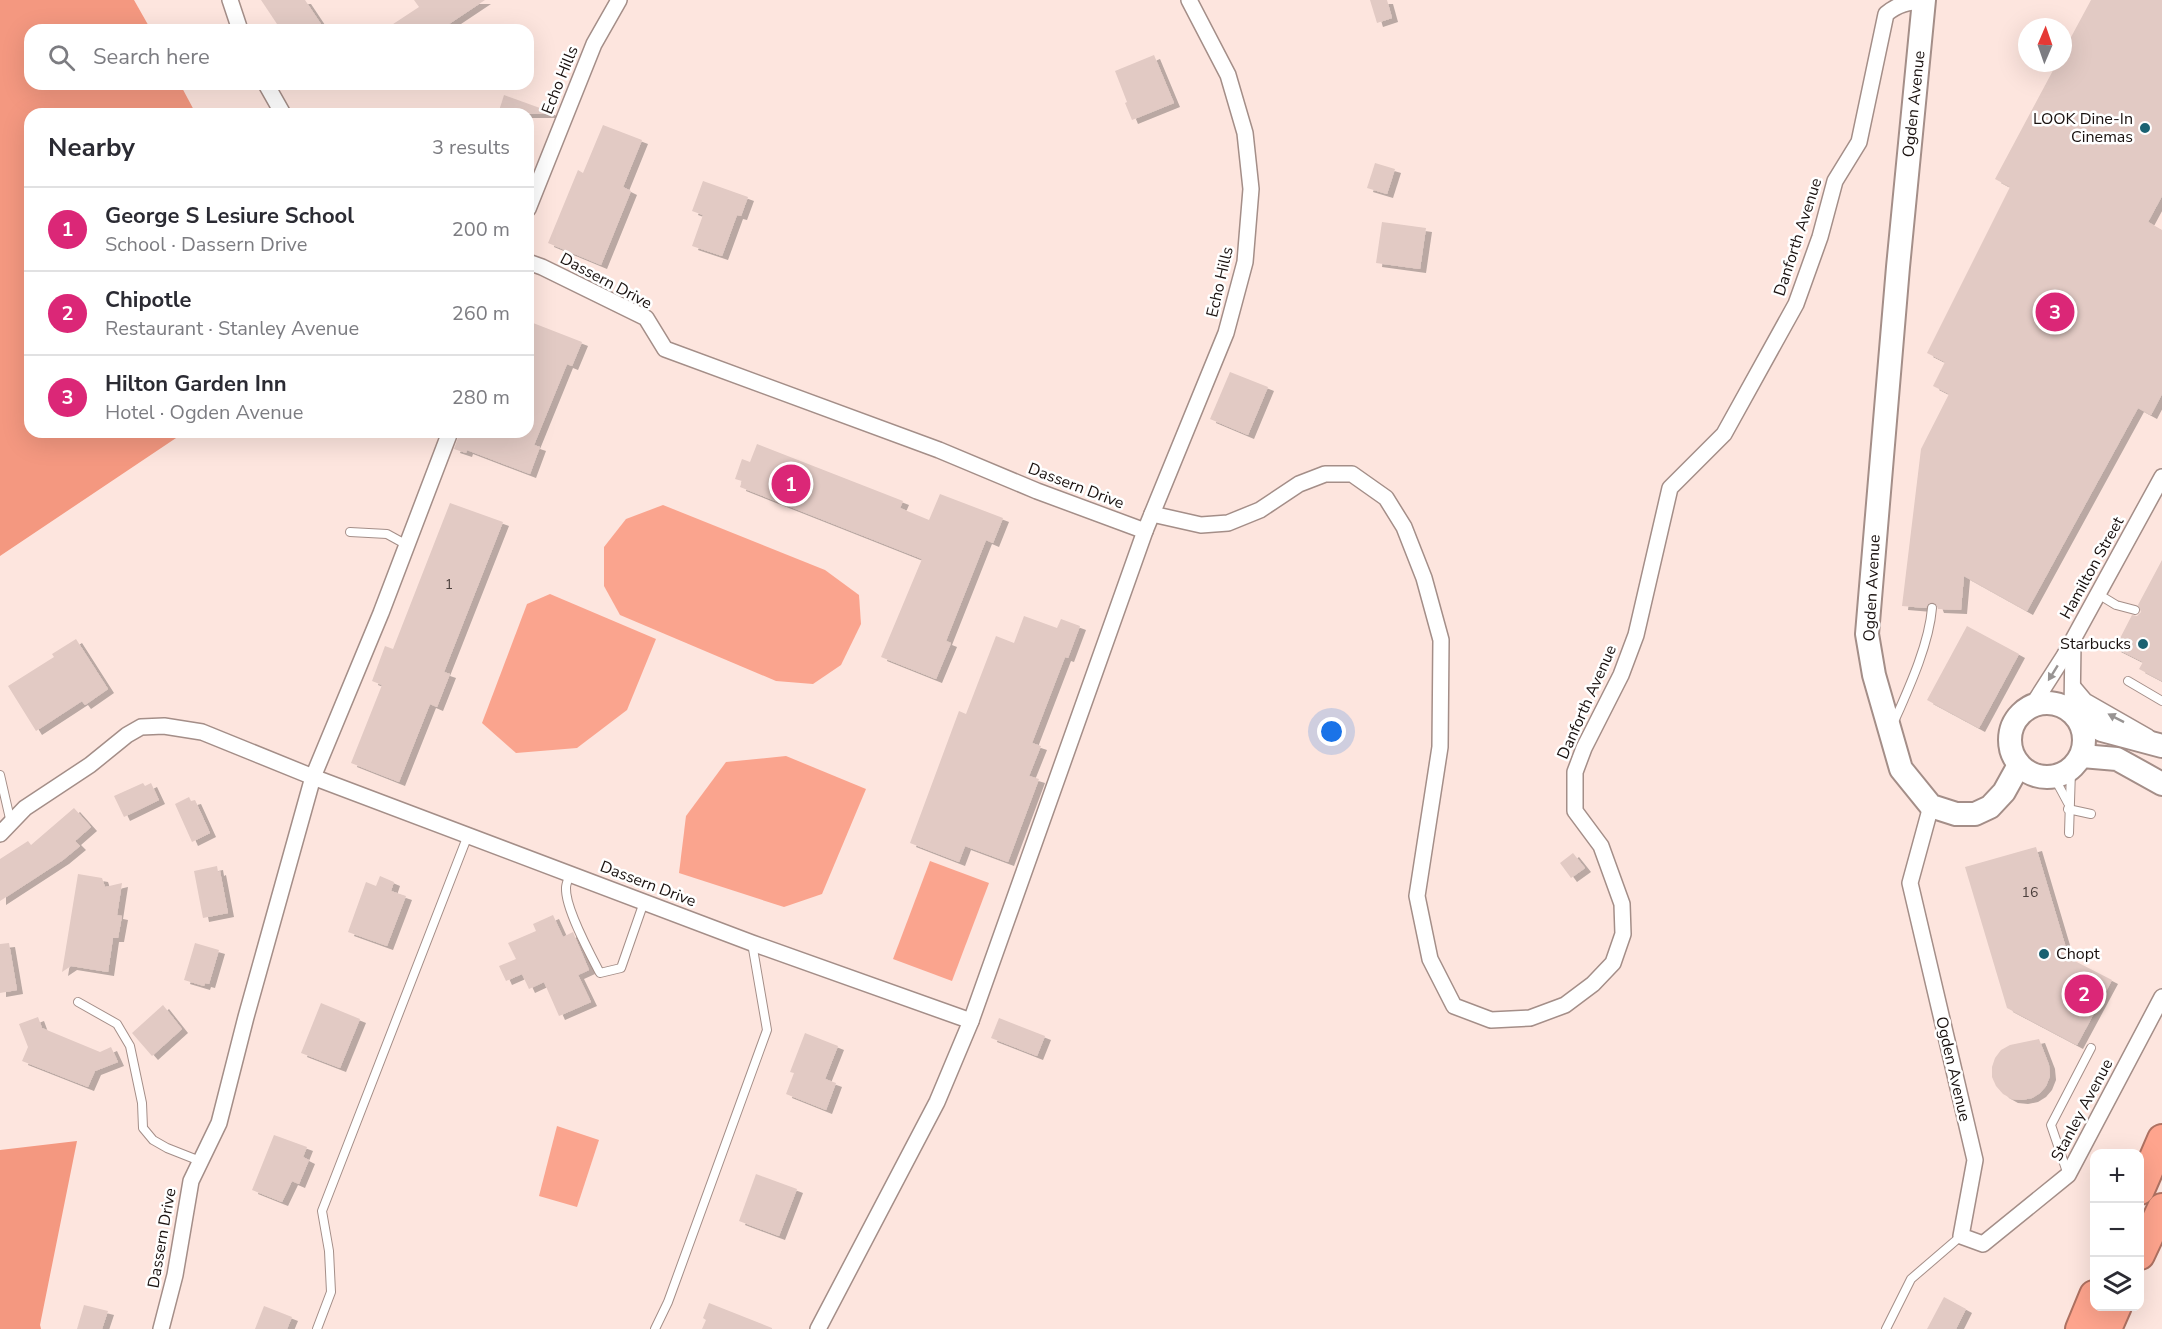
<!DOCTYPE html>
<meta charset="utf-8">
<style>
:root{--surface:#fff;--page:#f2f2f3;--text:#2b2b33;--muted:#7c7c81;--line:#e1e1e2;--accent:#db2777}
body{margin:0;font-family:"Nunito Sans",sans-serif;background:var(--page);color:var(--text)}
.controls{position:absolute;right:18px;bottom:18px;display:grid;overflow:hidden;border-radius:12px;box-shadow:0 6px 24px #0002}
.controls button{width:54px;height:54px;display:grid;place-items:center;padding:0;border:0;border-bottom:2px solid var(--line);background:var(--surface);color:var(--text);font:30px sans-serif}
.compass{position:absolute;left:2018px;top:18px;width:54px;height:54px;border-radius:50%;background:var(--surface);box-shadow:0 6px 24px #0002;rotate:2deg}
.you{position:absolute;left:1332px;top:732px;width:21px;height:21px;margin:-15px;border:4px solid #fff;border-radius:50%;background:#1a73e8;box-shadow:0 0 0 9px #1a73e833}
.badge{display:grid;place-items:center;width:39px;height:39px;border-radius:50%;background:var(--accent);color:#fff;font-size:20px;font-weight:700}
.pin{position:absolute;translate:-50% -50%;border:3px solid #fff;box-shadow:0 2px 6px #0006}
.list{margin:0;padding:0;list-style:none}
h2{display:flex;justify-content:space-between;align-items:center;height:78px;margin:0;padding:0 24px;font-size:26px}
h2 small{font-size:20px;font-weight:400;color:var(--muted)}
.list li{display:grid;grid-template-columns:39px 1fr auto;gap:18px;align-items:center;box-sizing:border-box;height:84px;padding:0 24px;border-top:2px solid var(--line)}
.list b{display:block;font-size:22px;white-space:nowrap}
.list p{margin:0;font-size:20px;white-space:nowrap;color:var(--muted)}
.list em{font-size:20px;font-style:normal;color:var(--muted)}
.icon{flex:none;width:33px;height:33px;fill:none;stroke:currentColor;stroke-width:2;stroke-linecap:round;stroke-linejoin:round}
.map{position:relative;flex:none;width:2162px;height:1329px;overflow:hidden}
.search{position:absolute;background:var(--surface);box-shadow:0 6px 24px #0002;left:24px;top:24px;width:510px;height:66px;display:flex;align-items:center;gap:15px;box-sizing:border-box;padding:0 21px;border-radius:18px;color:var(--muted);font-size:22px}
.panel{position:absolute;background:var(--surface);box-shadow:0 6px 24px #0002;left:24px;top:108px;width:510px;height:330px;border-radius:18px}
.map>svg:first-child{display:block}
.green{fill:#faa48e}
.forest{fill:#f49880}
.building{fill:#e2cac4;filter:url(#shadow)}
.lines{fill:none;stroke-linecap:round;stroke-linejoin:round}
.lane-casing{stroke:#a48e88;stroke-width:10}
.street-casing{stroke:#a48e88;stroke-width:18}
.secondary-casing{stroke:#a48e88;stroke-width:26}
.highway-casing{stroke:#ae7161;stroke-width:32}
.lane{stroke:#fff;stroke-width:8}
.street{stroke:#fff;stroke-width:15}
.secondary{stroke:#fff;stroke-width:22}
.highway{stroke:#fea48d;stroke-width:28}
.oneway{fill:#989493}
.poi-dot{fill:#1b6272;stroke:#fff;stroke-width:2}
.labels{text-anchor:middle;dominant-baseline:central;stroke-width:5;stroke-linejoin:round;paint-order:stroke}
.number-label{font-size:14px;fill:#4b3f3c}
.street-label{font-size:16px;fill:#19110f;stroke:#fff}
.poi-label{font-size:16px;fill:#19110f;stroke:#fff;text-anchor:end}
</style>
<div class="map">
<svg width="2162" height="1329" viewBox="0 0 2162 1329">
<defs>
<filter id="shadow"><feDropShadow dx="6" dy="4" stdDeviation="0" flood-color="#0004"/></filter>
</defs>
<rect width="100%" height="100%" fill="#fde5de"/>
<g class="green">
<path d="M663 505 825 570 859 595 861 624 841 665 813 684 776 681 620 615 604 586V547L626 519Z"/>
<path d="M550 594 656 639 627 710 577 748 516 753 482 723 527 604Z"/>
<path d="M786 756 866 789 822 894 784 907 679 873 686 816 726 762Z"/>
<path d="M930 861 989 883 952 981 893 959Z"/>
<path d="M557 1126 599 1140 577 1207 539 1196Z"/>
</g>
<g class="forest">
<path d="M0 0H134L151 30H30V84H180L196 114H30V432H185L0 556Z"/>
<path d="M77 1141 40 1325 41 1329H0V1150Z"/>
</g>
<g class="building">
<path d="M261 0H305L325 30H281Z"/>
<path d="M414 0H485L440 30H384L419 7Z"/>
<path d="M1370 0H1387L1392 18 1377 23Z"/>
<path d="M2091 0H2162V196L2148 222 2162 230V394L2151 415 2138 408 2027 611 1964 576 1961 610 1938 609 1936 604 1932 602 1928 604 1926 608 1902 606 1921 449 1949 394 1933 386 1945 362 1927 353 2010 187 1995 179 2057 63H2063V52Z"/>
<path d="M1154 55 1174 103 1132 120 1125 103 1127 102 1115 71Z"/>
<path d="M504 95 551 112V114H498Z"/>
<path d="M603 125 642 140 623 187 631 191 601 265 548 243 578 170 583 173Z"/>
<path d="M1375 163 1395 169 1387 194 1367 188Z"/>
<path d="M703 181 748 197 741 216 737 215 722 256 692 246 703 215 692 211Z"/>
<path d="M1382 222 1426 228 1420 269 1376 263Z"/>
<path d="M528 321 582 342 572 366 567 364 534 445 540 447 530 474 467 450 466 453 454 449 460 432H528Z"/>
<path d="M1230 372 1268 387 1248 435 1210 419Z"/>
<path d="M757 444 903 501 900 508 929 520 940 494 1003 518 993 543 986 540 946 641 951 643 936 679 881 657 922 559 740 487 742 481 735 479 742 459 750 462Z"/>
<path d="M450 503 503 522 444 672 450 674 437 707 430 704 399 782 351 763 382 685 372 681 385 646 393 649Z"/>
<path d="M2162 560V681L2139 669 2143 662 2115 648 2132 615 2137 616 2141 612 2138 605Z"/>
<path d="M1024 616 1057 628 1061 619 1080 626 1068 658 1065 657 1032 743 1041 746 1029 776 1039 779 1008 862 965 846 959 862 910 843 959 711 966 714 996 636 1014 643Z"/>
<path d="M1967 626 2019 654 1979 728 1927 700Z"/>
<path d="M76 639 108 689 85 705 82 701 36 731 8 686 54 657 52 654Z"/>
<path d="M143 783 145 786 151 783 159 800 124 817 114 796Z"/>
<path d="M189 797 191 801 195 800 210 833 192 842 175 804Z"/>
<path d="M74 808 91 827 75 841 80 846 63 860 0 901V859L28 841 31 845Z"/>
<path d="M2036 847 2069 958 2112 980 2077 1045 2007 1008 1965 867Z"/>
<path d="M1573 853 1585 868 1571 878 1560 863Z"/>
<path d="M217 866 218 872 220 871 228 913 203 918 194 871Z"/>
<path d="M78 874 102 878 105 887 122 883 117 915 122 916 118 938H113L108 972 71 966 62 972Z"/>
<path d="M380 876 394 882 391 891 406 896 387 946 348 932 366 882 376 886Z"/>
<path d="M553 915 563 937 573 932 589 970 578 975 591 1002 559 1016 544 982 529 989 522 974 506 981 499 966 516 959 508 943 536 931 533 924Z"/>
<path d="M9 943 17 990 0 993V944Z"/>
<path d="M195 943 219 950 209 984 205 983 204 986 184 980Z"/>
<path d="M321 1003 360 1019 340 1068 301 1053Z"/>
<path d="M163 1005 182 1029 152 1056 132 1033Z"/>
<path d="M38 1017 42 1028 100 1052 111 1047 118 1062 95 1071 88 1087 22 1061 28 1047 19 1024Z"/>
<path d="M999 1018 1045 1036 1037 1056 991 1038Z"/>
<path d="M805 1033 838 1046 825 1079 836 1083 826 1110 786 1094 794 1073 790 1072Z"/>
<path d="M2039 1039 2049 1065 2050 1076 2046 1086 2040 1093 2032 1098 2022 1100 2012 1099 2003 1094 1996 1086 1992 1077V1067L1995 1058 2001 1050 2010 1045Z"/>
<path d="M274 1135 307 1147 303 1157 309 1160 299 1184 292 1181 282 1202 252 1190Z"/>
<path d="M756 1174 797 1189 779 1236 739 1221Z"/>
<path d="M1944 1297 1966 1309 1956 1329H1927Z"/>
<path d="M709 1303 772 1328V1329H702L706 1320 703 1318Z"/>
<path d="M84 1305 108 1311 102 1329H77Z"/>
<path d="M264 1306 292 1317 287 1329H255Z"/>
</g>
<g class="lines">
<defs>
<g id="lane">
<path d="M350 532 387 534 407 545"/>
<path d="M2098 594 2116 605 2135 610"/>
<path d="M2128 681 2162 701"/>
<path d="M1893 724C1908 690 1929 645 1932 608"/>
<path d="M0 775 11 823"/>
<path d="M2054 777 2068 803"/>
<path d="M2068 809 2091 814"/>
<path d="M2069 833 2071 770"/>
<path d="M570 874C569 878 566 883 566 888 565 908 590 954 600 973L621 968 644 902"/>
<path d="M78 1002 117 1024 130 1046 142 1103 143 1128 153 1140 167 1148 200 1161"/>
<path d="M2068 1175 2051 1125 2091 1048"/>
<path d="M317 1329 331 1292 329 1251 322 1211 468 835"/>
<path d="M655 1329 668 1302 767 1030 752 943"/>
<path d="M1886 1329 1911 1279 1961 1236"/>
</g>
<g id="street">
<path d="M230 0 240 30"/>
<path d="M266 84 283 114"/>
<path d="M528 209 594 44 619 0"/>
<path d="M528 262 542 267 646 318 665 349 939 450 1037 491 1145 531"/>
<path d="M1152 514 1201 525 1228 523 1260 510 1299 484 1325 474H1352L1386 498 1404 527 1424 578 1441 640 1440 747 1417 896 1430 959 1454 1006 1491 1020 1530 1018 1565 1005 1593 984 1613 963 1623 934 1622 904 1601 846 1575 811V772L1584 748 1621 675 1636 635 1670 488 1724 434 1796 304 1820 237 1835 181 1859 142 1886 14C1898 4 1908 2 1924 1"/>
<path d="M2074 688 2085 701 2148 737"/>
<path d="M2032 706 2064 656 2162 477"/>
<path d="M2072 712 2073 642"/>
<path d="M1931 806 1910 883 1975 1160 1961 1236 1983 1244 2068 1175 2162 997"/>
<path d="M0 834 25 808 90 765 127 735 141 727 164 726 202 732 313 777 752 943 971 1021"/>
<path d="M161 1329 175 1275 191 1181 219 1123 246 1017 313 777 381 613 450 432"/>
<path d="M818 1329 937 1102 971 1021 1145 531 1226 333 1245 262 1251 189 1245 133 1228 75 1189 0"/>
</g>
<g id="secondary">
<path d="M1924 0 1898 267 1867 634 1874 675 1901 769 1931 806 1956 814H1975L1990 807 2004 792 2019 765"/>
<circle cx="2047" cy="740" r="37"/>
<path d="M2076 716 2102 730 2162 746"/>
<path d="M2082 756 2117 759 2162 784"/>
</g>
<g id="highway">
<path d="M2140 1190 2162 1139"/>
<path d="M2140 1255 2162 1208"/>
<path d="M2080 1329 2094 1295"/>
<path d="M2107 1329 2117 1306"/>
</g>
</defs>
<use href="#lane" class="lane-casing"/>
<use href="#street" class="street-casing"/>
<use href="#secondary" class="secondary-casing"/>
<use href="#highway" class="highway-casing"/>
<use href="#lane" class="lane"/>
<use href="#street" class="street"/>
<use href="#secondary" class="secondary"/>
<use href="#highway" class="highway"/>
</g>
<defs><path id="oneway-solid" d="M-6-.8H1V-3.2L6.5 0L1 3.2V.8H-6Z" transform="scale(1.5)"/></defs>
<g class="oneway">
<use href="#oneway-solid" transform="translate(2053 673) rotate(122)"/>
<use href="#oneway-solid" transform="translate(2116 718) rotate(-153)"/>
</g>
<g class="poi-dot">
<circle cx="2145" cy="128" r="6"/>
<circle cx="2143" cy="644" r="6"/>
<circle cx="2044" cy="954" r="6"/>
</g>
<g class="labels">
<g class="number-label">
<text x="449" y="584">1</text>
<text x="2030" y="892">16</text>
</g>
<g class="street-label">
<text transform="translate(560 80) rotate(-68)">Echo Hills</text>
<text transform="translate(1914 104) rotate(-84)">Ogden Avenue</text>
<text transform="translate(1798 237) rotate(-72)">Danforth Avenue</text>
<text transform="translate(606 281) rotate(28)">Dassern Drive</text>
<text transform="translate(1220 282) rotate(-77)">Echo Hills</text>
<text transform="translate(1076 486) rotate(21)">Dassern Drive</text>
<text transform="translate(2092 568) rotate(-61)">Hamilton Street</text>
<text transform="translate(1872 588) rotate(-87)">Ogden Avenue</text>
<text transform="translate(1587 702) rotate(-66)">Danforth Avenue</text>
<text transform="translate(648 884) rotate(21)">Dassern Drive</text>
<text transform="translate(1953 1069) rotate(77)">Ogden Avenue</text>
<text transform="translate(2082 1110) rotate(-62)">Stanley Avenue</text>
<text transform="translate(162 1238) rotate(-80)">Dassern Drive</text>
</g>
<g class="poi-label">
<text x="2133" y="119">LOOK Dine-In<tspan x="2133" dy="18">Cinemas</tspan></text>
<text x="2131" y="644">Starbucks</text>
<text x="2056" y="954" text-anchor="start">Chopt</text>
</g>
</g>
</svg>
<div class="controls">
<button>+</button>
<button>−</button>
<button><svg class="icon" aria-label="layers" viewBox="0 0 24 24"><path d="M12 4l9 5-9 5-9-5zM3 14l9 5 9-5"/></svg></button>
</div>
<svg class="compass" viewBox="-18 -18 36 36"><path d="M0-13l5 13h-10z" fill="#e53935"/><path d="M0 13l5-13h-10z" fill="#7c7c81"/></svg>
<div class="you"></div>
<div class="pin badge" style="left:791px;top:484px">1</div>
<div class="pin badge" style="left:2084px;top:994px">2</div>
<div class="pin badge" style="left:2055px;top:312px">3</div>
<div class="search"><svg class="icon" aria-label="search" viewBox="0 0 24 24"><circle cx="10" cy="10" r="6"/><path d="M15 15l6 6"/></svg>Search here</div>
<section class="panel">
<h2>Nearby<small>3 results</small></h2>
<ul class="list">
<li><span class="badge">1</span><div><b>George S Lesiure School</b><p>School · Dassern Drive</p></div><em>200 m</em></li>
<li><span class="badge">2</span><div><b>Chipotle</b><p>Restaurant · Stanley Avenue</p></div><em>260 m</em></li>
<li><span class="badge">3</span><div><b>Hilton Garden Inn</b><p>Hotel · Ogden Avenue</p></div><em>280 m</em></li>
</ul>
</section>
</div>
